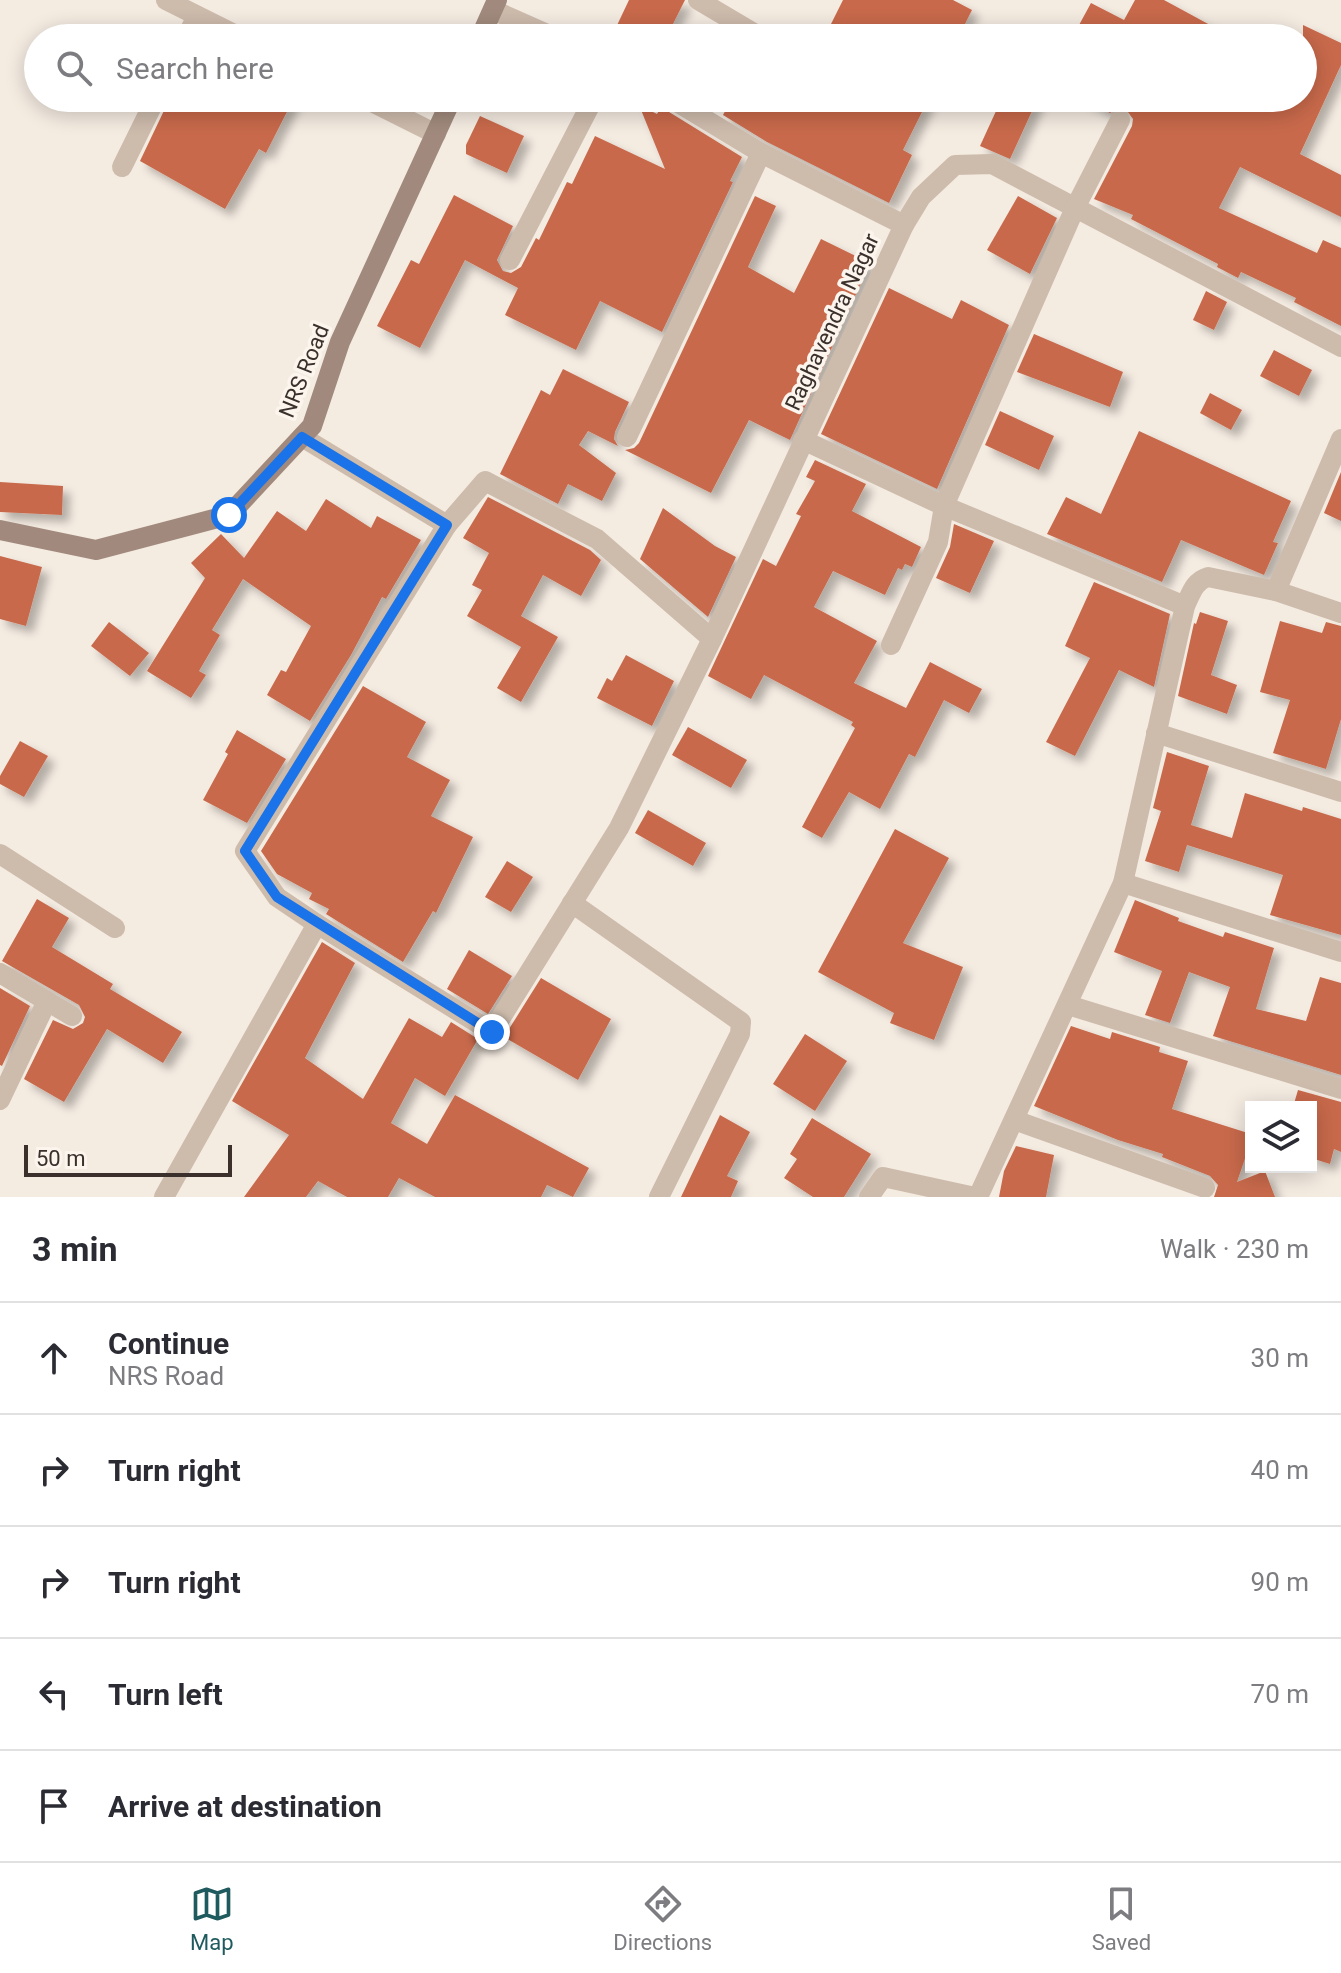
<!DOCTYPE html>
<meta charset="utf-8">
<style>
:root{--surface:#fff;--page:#f7f7f7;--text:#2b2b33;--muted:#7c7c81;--line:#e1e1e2;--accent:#1f5a5e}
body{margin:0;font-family:Roboto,sans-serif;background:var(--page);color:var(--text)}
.controls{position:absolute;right:24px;bottom:24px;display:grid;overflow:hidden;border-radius:0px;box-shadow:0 4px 20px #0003}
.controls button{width:72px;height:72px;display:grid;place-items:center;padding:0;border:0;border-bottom:2px solid var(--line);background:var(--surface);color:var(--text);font:40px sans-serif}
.scale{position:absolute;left:24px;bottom:20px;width:208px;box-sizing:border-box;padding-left:8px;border:4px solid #3b302b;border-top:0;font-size:22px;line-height:28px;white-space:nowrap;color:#3b302b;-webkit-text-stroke:6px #fbf5ee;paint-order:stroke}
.stop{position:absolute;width:24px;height:24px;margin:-18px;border:6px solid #1a73e8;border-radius:50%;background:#fff}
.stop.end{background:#1a73e8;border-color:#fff;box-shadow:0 2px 8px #0008}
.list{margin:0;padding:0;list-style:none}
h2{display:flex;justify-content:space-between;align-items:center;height:104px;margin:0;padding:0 32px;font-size:34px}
h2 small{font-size:26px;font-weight:400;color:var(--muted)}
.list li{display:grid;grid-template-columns:52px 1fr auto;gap:24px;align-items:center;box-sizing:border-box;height:112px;padding:0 32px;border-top:2px solid var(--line)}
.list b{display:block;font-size:30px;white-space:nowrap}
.list p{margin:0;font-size:26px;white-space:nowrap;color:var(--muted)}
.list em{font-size:26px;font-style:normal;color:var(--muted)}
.icon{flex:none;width:44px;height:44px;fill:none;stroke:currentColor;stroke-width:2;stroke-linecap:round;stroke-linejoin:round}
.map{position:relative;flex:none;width:1341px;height:1197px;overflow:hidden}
.search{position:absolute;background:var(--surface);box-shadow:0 4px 20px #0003;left:24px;right:24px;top:24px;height:88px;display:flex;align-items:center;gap:20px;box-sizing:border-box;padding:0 28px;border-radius:44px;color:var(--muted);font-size:30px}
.sheet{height:664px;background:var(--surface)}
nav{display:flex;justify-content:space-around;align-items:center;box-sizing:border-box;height:112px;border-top:2px solid var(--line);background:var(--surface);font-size:22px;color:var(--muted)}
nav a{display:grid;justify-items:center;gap:4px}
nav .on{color:var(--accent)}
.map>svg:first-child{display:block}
.building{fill:#c8694b;filter:url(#shadow)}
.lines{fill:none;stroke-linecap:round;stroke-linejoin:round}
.street{stroke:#cdbbac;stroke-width:20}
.secondary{stroke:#a18a7d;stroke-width:20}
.route{stroke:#1a73e8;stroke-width:10}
.labels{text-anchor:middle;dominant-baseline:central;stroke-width:7;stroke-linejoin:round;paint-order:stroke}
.street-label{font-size:22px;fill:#3b302b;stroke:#fbf5ee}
</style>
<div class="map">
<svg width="1341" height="1197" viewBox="0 0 1341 1197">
<defs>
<filter id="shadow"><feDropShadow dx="7" dy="7" stdDeviation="4" flood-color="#0004"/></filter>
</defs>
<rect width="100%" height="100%" fill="#f4ebe1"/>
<g class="building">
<path d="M629 0H685L666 38H611Z"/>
<path d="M843 0H953L972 10 958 38H824Z"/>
<path d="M1135 0H1164L1234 38H1072L1091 3 1124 20Z"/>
<path d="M1303 25 1341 43V65L1300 154 1341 175V217L1240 167 1219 208 1317 253 1323 240 1341 248V326L1294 302 1296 298 1241 272 1238 278 1217 267 1218 264 1131 219 1133 215 1094 199 1132 126 1133 119 1125 108 1119 107 1110 113 1081 98H1303Z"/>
<path d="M170 98H294L266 153 259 149 225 209 140 161Z"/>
<path d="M732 98H929L903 150 912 155 889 203 767 142 723 115Z"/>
<path d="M1002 98H1038L1010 159 980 146Z"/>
<path d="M639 105 657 114 661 107 742 157 730 181 733 182 662 332 600 301 576 350 505 315 518 288 465 260 420 348 377 326 411 260 419 264 454 195 513 226 497 260 503 271 511 273 521 267 536 238 539 240 567 182 572 184 595 136 665 169Z"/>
<path d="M480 116 524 136 507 173 466 154V145Z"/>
<path d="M755 196 776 206 748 267 794 293 821 239 870 263 790 440 749 420 711 493 625 450 634 448 639 443Z"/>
<path d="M1018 196 1057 218 1030 274 987 250Z"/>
<path d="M889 288 952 319 961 300 1009 325 937 489 821 434Z"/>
<path d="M1206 291 1227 302 1214 330 1193 320Z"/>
<path d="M1034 334 1123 372 1110 407 1017 372Z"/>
<path d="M1274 350 1312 370 1299 396 1260 376Z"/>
<path d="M563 369 629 402 615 432 614 439 618 446 588 431 579 445 616 473 602 501 568 484 558 504 500 474 541 390 550 395Z"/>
<path d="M1210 393 1242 410 1231 430 1200 413Z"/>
<path d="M1000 411 1054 436 1039 470 985 445Z"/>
<path d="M1139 431 1291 501 1273 542 1278 543 1264 575 1181 540 1162 582 1047 534 1066 497 1101 514Z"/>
<path d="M815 460 866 484 852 511 921 547 912 567 905 564 902 570 898 568 885 595 833 571 814 607 877 641 854 683 906 708 930 662 982 689 969 713 944 700 915 757 909 754 880 809 849 792 822 838 802 827 855 728 851 725 853 722 764 675 751 699 708 676 763 559 776 566 801 516 796 514 815 481 806 477Z"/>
<path d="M1341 472V521L1324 513Z"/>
<path d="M0 482 63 486 62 515 0 512Z"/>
<path d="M488 497 590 550 601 560 581 596 543 575 521 616 558 637 521 702 497 688 521 647 467 616 482 590 472 585 489 553 463 538Z"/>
<path d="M326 499 371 528 377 516 421 540 386 599 382 597 351 655 310 721 267 695 281 670 286 672 311 626 243 579 212 630 220 635 199 671 206 675 191 698 147 671 205 578 191 563 221 534 244 558 277 511 306 531Z"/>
<path d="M663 508 715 546 736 557 708 617 640 559Z"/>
<path d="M954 524 994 541 970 593 936 578 950 547Z"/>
<path d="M0 556 42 567 26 626 0 619Z"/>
<path d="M1094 582 1170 614 1154 687 1119 670 1075 756 1046 742 1090 658 1065 646Z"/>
<path d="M1200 612 1228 621 1211 675 1237 685 1227 714 1178 696 1194 623 1196 624Z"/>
<path d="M1280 621 1322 633 1326 622 1341 626V719L1326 769 1273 753 1290 700 1260 692Z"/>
<path d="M109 622 149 653 130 676 91 646Z"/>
<path d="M626 655 674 681 652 726 597 698 607 678 612 681Z"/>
<path d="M363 686 426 722 407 757 450 780 431 816 473 837 436 913 433 911 403 962 326 914 329 909 309 899 312 893 277 874 261 851Z"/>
<path d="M688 727 747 760 731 788 672 755Z"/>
<path d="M237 730 286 759 247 823 203 800 228 754 225 752Z"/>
<path d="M20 741 48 756 24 797 0 784V776Z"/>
<path d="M1167 752 1209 766 1191 825 1232 838 1245 793 1302 811 1303 807 1341 819V935L1270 915 1283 875 1187 845 1179 872 1145 861 1161 811 1153 808Z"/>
<path d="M648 810 706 843 693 866 635 833Z"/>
<path d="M895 829 949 858 903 943 963 967 934 1040 890 1023 894 1013 818 972Z"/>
<path d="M507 861 533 877 511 912 485 897Z"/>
<path d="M37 899 69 918 52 947 113 984 110 989 182 1032 163 1063 107 1029 64 1102 24 1079 53 1020 73 1029 83 1023 85 1017 79 1005 2 961Z"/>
<path d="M1135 900 1179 918 1178 921 1223 937 1225 932 1274 948 1256 1009 1306 1021 1320 977 1341 983V1075L1213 1036 1230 987 1189 972 1170 1023 1145 1015 1162 971 1114 952Z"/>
<path d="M322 942 355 963 305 1058 363 1099 409 1018 442 1037 451 1022 478 1039 445 1096 415 1078 391 1123 427 1144 455 1095 589 1168 573 1197 547 1185 541 1197H435L399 1178 388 1197H347L318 1181 306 1197H244L289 1135 232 1101Z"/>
<path d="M469 950 512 976 488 1014 447 989Z"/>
<path d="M541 978 611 1019 578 1080 504 1037Z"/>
<path d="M0 988 30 1006 2 1066 0 1065Z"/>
<path d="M1071 1026 1110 1039 1112 1032 1160 1047 1159 1052 1188 1061 1172 1109 1251 1134V1141L1237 1182 1265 1171 1275 1197H1214L1218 1185 1210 1176 1162 1157 1163 1154 1118 1140 1034 1106Z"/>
<path d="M805 1034 847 1061 815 1111 773 1084Z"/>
<path d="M1298 1090 1341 1102V1152L1334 1149 1330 1164 1311 1158V1107H1293Z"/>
<path d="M720 1115 750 1132 727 1176 738 1181 731 1197H681Z"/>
<path d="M812 1118 871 1154 844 1197H813L784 1178 797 1159 790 1154Z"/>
<path d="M1016 1146 1054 1155 1046 1197H999L1004 1171Z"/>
</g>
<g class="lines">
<g class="street">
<path d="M166 0 242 38"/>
<path d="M698 0 762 38"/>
<path d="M493 10 556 38"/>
<path d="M186 38 197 16"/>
<path d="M364 98 436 134"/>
<path d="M670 98 761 153 904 225 921 197 955 165 992 164 1341 347"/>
<path d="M122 167 156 98"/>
<path d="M510 260 594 98"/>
<path d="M302 437 447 525 485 481 597 539 712 639 904 225"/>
<path d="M627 437 761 153"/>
<path d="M803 440 944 506 1185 606"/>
<path d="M1276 591 1341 439"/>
<path d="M891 645 938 542 944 506 1075 208 1120 120"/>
<path d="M1156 733 1341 792"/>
<path d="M0 854 115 928"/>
<path d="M1123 883 1341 952"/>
<path d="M572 903 741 1022 740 1034 659 1197"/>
<path d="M317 924 277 897 245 851 447 525"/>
<path d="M0 973 72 1016"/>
<path d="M1068 1005 1341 1089"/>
<path d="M0 1100 47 1001"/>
<path d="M1014 1120 1205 1188"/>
<path d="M164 1197 317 924 492 1032 619 828 712 639"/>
<path d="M869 1197 883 1177 975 1197"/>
<path d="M978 1197 1123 883 1185 606C1191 594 1194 581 1208 577L1276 591 1341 613"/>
</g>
<g class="secondary">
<path d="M480 38 497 0"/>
<path d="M0 530 96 550 229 515 312 426 340 342 452 98"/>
</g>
</g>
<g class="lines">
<path class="route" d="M229 515 302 437 447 525 245 851 277 897 492 1032"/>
</g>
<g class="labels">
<g class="street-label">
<text transform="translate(832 322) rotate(-65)">Raghavendra Nagar</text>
<text transform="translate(304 371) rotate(-68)">NRS Road</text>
</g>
</g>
</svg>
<div class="controls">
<button><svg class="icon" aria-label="layers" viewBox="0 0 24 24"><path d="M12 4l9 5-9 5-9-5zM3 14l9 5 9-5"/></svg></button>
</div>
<div class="scale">50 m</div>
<div class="stop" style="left:229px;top:515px"></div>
<div class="stop end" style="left:492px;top:1032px"></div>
<div class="search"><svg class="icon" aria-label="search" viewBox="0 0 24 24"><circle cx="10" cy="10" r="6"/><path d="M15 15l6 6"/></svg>Search here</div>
</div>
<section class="sheet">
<h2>3 min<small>Walk · 230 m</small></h2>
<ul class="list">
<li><svg class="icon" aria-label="ahead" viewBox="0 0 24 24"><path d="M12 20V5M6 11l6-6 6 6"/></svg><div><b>Continue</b><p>NRS Road</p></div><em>30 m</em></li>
<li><svg class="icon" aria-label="right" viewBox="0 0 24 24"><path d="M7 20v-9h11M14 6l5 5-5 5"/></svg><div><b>Turn right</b></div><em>40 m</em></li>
<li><svg class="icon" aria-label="right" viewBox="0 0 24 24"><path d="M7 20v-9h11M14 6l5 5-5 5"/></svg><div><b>Turn right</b></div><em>90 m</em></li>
<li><svg class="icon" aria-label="left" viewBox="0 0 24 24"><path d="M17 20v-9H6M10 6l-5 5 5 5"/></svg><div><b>Turn left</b></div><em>70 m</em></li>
<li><svg class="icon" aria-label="arrive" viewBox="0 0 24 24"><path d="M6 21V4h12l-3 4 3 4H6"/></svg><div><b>Arrive at destination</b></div></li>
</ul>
</section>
<nav>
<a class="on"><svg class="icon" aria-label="map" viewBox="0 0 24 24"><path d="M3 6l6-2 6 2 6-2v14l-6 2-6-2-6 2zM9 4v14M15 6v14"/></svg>Map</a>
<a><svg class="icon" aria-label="directions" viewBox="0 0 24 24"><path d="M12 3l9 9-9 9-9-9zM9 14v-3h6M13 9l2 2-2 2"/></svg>Directions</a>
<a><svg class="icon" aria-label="saved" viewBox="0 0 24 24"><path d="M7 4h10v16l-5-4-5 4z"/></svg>Saved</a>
</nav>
